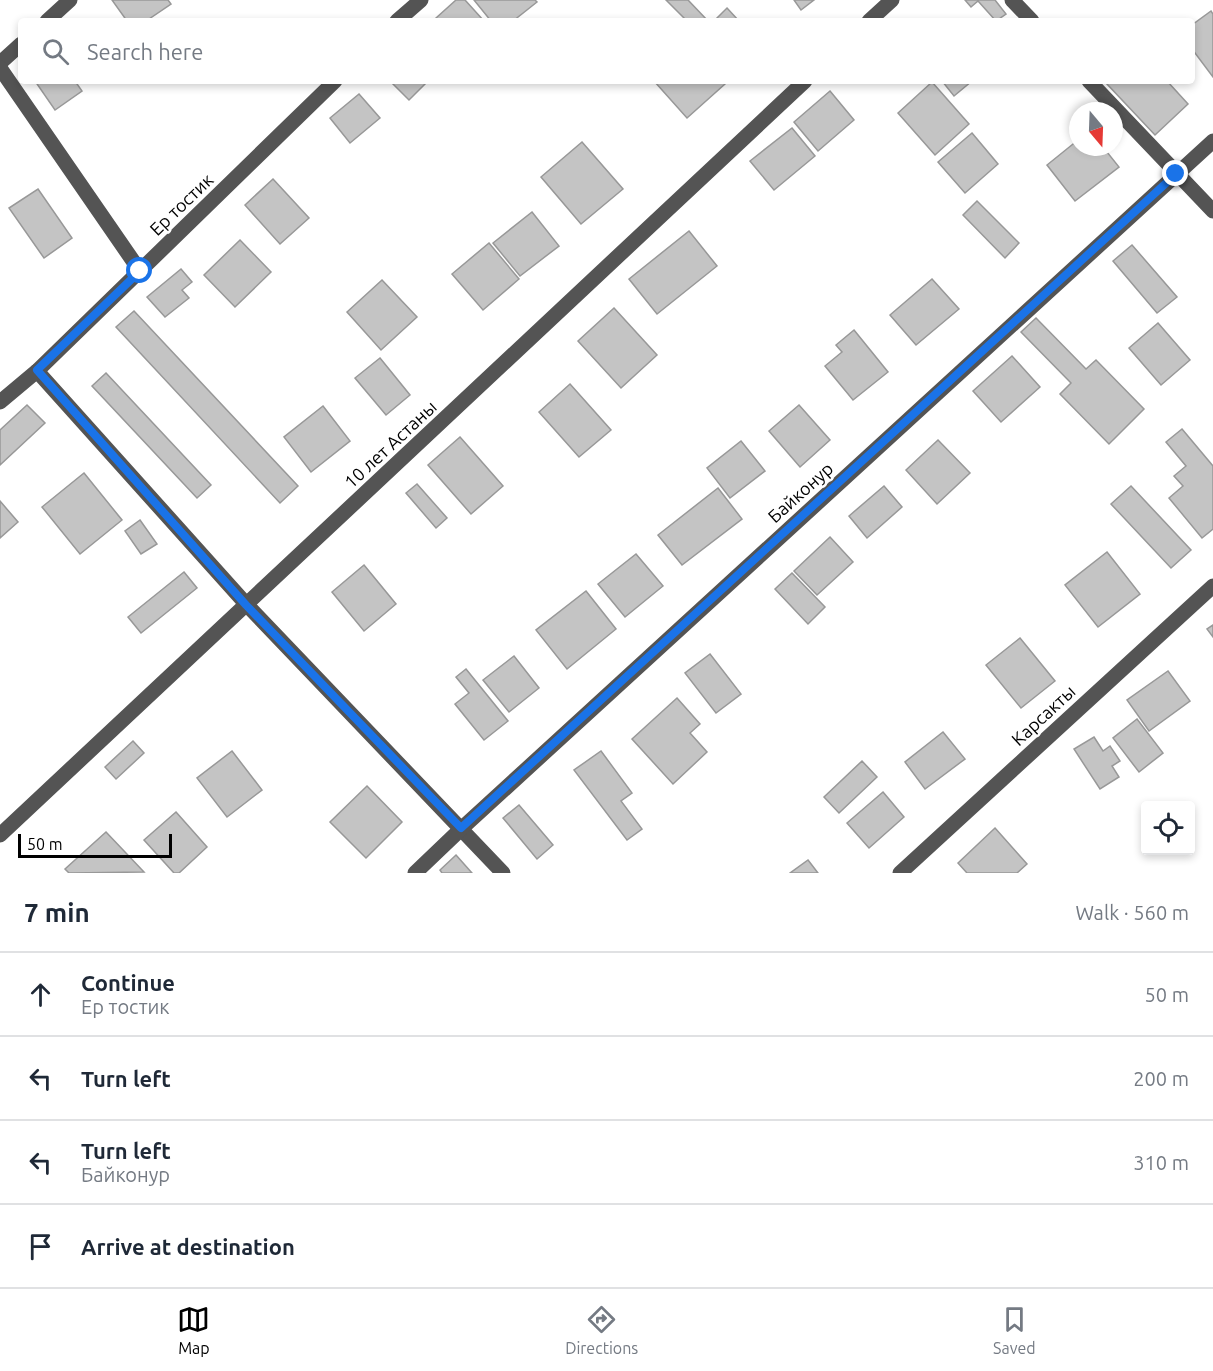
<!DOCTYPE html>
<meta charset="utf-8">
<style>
:root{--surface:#fff;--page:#f2f2f3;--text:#1f2937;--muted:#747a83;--line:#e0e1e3;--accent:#000}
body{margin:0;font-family:Ubuntu,sans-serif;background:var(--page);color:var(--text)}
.controls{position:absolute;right:18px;bottom:18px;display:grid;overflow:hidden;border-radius:6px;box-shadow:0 3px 9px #0003}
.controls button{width:54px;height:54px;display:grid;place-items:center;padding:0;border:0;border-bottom:2px solid var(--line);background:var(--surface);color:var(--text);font:30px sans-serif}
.compass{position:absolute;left:1069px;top:102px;width:54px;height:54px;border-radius:50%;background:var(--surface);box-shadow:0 3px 9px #0003;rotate:161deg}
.scale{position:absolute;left:18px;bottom:15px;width:154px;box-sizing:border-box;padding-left:6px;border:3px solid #000;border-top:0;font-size:16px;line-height:21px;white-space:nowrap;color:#000;-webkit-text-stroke:4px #fff;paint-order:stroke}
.stop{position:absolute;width:18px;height:18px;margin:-14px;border:4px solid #1a73e8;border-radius:50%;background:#fff}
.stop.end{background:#1a73e8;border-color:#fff;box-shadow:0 2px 6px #0008}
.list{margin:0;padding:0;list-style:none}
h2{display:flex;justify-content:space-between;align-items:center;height:78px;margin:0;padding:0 24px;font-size:26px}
h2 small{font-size:20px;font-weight:400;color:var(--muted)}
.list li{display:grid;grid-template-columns:39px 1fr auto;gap:18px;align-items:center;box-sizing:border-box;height:84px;padding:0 24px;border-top:2px solid var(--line)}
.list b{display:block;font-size:22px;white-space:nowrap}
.list p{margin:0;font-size:20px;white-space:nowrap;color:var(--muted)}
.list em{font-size:20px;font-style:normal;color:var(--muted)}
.icon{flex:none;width:33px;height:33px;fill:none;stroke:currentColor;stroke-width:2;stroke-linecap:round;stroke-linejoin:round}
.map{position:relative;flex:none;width:1213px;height:873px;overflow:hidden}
.search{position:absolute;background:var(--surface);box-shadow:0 3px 9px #0003;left:18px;right:18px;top:18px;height:66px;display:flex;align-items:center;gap:15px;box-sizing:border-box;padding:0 21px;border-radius:6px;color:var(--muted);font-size:22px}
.sheet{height:414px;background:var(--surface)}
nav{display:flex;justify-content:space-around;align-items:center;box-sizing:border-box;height:84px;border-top:2px solid var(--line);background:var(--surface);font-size:16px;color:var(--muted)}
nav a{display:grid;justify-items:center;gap:3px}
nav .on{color:var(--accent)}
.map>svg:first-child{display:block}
.building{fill:#c4c4c4;stroke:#989898;stroke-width:1.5}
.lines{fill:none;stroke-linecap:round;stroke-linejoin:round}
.minor{stroke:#545454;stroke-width:15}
.route{stroke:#1a73e8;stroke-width:8}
.labels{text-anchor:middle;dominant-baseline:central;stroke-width:5;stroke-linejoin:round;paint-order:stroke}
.street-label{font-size:18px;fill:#000;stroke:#fff}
</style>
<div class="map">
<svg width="1213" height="873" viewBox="0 0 1213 873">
<rect width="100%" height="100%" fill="#fff"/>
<g class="building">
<path d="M112 0H168L171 4 146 21H127Z"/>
<path d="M456 0H465L484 21H439L436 18Z"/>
<path d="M474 0H535L537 2 513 21H491Z"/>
<path d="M666 0H688L708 21H687Z"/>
<path d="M794 0H814L801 10Z"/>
<path d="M965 0H995L1006 14 996 21 978 1 971 7Z"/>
<path d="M727 8 739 21H714Z"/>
<path d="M1211 11 1213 14V77L1192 49V25Z"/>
<path d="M35 81H75L82 91 55 110Z"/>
<path d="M390 81H428L409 100Z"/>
<path d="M654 81H722L725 84 687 118Z"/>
<path d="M942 81H972L954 96Z"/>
<path d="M1111 81H1167L1188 104 1155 135 1107 84Z"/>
<path d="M932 82 969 124 935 155 898 113Z"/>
<path d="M830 91 854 120 818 151 794 122Z"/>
<path d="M359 94 380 118 350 143 330 118Z"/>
<path d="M792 128 815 156 774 190 750 161Z"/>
<path d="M972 133 998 164 965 193 938 162Z"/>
<path d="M1078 140V147H1103L1119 167 1075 201 1047 165Z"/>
<path d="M582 142 623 189 581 224 541 177Z"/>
<path d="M273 179 309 218 280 244 245 205Z"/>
<path d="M38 189 72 238 44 258 9 208Z"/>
<path d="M977 201 1019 243 1005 258 963 215Z"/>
<path d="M532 212 559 246 520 276 493 243Z"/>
<path d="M689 231 717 266 657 314 629 279Z"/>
<path d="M240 240 271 272 235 307 204 275Z"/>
<path d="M489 243 519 279 483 310 452 274Z"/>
<path d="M1132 245 1177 297 1157 313 1113 261Z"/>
<path d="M181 269 192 282 182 290 189 298 165 317 147 297Z"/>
<path d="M932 279 959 309 916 345 890 315Z"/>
<path d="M382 280 417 317 381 350 347 312Z"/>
<path d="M614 308 657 355 621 388 578 341Z"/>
<path d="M134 311 298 486 280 503 116 327Z"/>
<path d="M1036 318 1086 369 1096 360 1144 409 1109 444 1060 394 1071 383 1021 332Z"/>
<path d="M1158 323 1190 360 1161 385 1129 348Z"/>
<path d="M854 330 888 372 853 400 825 366 842 352 836 345Z"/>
<path d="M1012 356 1040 387 1001 422 973 391Z"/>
<path d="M380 358 410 395 386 415 355 378Z"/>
<path d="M106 373 211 485 197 498 92 386Z"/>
<path d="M570 384 611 430 579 457 539 412Z"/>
<path d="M27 405 45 423 0 465V430Z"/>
<path d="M799 405 830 440 800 467 769 431Z"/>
<path d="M323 406 350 441 311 472 284 437Z"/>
<path d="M1182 429 1213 466V529L1202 538 1169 498 1183 486 1174 476 1186 466 1166 442Z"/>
<path d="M460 437 503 486 471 514 428 465Z"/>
<path d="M938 440 970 473 937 504 906 470Z"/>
<path d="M741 441 765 471 730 498 707 468Z"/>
<path d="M84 473 122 520 80 554 42 507Z"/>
<path d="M417 484 447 518 436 528 406 493Z"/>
<path d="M884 486 902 507 867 538 849 516Z"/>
<path d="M1131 486 1191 550 1171 568 1111 504Z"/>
<path d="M718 488 742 519 682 565 658 535Z"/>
<path d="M0 501 18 522 0 538Z"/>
<path d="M140 520 157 544 141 554 125 531Z"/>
<path d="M830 537 853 562 817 595 794 571Z"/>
<path d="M1107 552 1140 594 1098 627 1065 585Z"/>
<path d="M636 554 663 586 625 617 598 584Z"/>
<path d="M364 565 396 604 364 631 332 592Z"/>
<path d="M184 572 197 588 141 633 128 617Z"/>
<path d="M792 573 825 607 808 624 775 589Z"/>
<path d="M586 591 616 629 567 669 536 630Z"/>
<path d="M1213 625V637L1207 629Z"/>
<path d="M1020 638 1055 681 1021 708 986 665Z"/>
<path d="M710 654 741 694 716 713 685 673Z"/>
<path d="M514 656 539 688 509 712 483 680Z"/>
<path d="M466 669 508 721 484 740 455 704 469 693 456 677Z"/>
<path d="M1168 671 1190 701 1149 731 1127 700Z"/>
<path d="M677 698 700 724 690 733 707 752 673 784 632 739Z"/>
<path d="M1137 719 1163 753 1139 772 1113 738Z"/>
<path d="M943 732 965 759 925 789 905 762Z"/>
<path d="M1094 737 1103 751 1110 746 1120 761 1112 766 1119 777 1100 789 1074 749Z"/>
<path d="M133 741 144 753 116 779 105 767Z"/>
<path d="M232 751 262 790 227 817 197 778Z"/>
<path d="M601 751 632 793 621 801 642 829 627 840 574 770Z"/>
<path d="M862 761 877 777 839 813 824 797Z"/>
<path d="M367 786 402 822 366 858 330 822Z"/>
<path d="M883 792 904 817 869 848 847 823Z"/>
<path d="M519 805 553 845 537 859 503 818Z"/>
<path d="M176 812 207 847 179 873H174L144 840Z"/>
<path d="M995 828 1027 864 1017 873H967L958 863Z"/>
<path d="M106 832 144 872 69 873 65 869Z"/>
<path d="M456 855 472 873H442L440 870Z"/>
<path d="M808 860 818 873H790Z"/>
</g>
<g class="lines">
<g class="minor">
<path d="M1012 0 1032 21"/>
<path d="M47 21 70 0"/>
<path d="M397 21 421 0"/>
<path d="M869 21 892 0"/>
<path d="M0 63 21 44"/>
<path d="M0 68 140 271"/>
<path d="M1089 81 1213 211"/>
<path d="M37 371 247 605 503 873"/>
<path d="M0 402 37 371 335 81"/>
<path d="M0 835 805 81"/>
<path d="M415 873 461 829 1213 141"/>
<path d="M900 873 1213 586"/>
</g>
</g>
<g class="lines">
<path class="route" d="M140 271 37 370 246 605 461 828 1176 174"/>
</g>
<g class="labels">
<g class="street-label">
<text transform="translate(181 204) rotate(-44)">Ер тостик</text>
<text transform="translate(390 444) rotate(-43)">10 лет Астаны</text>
<text transform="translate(800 492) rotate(-42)">Байконур</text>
<text transform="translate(1043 715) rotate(-43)">Карсакты</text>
</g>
</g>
</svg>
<div class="controls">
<button><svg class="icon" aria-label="locate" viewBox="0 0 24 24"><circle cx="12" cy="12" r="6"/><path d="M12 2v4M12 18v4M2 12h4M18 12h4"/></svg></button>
</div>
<svg class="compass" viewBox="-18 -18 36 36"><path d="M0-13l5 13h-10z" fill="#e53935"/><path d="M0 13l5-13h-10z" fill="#747a83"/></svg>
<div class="scale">50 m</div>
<div class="stop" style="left:140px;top:271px"></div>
<div class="stop end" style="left:1176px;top:174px"></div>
<div class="search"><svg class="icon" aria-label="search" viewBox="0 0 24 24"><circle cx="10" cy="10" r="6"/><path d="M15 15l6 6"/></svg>Search here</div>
</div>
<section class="sheet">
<h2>7 min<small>Walk · 560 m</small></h2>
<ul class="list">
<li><svg class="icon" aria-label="ahead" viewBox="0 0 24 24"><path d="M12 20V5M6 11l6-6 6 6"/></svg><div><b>Continue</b><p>Ер тостик</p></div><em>50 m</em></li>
<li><svg class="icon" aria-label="left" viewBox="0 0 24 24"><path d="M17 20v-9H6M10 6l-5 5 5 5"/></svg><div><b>Turn left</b></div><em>200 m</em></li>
<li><svg class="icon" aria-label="left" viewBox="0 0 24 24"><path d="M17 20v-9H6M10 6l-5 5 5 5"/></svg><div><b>Turn left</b><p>Байконур</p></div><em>310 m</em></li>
<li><svg class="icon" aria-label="arrive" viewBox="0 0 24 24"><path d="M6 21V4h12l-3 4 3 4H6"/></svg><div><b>Arrive at destination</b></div></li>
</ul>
</section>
<nav>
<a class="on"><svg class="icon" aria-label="map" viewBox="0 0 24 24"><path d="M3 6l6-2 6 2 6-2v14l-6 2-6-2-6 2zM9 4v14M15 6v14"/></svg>Map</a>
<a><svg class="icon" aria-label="directions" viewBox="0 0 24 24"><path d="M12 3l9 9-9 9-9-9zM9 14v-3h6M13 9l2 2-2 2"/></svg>Directions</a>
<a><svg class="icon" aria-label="saved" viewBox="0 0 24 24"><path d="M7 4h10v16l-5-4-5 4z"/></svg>Saved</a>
</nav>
